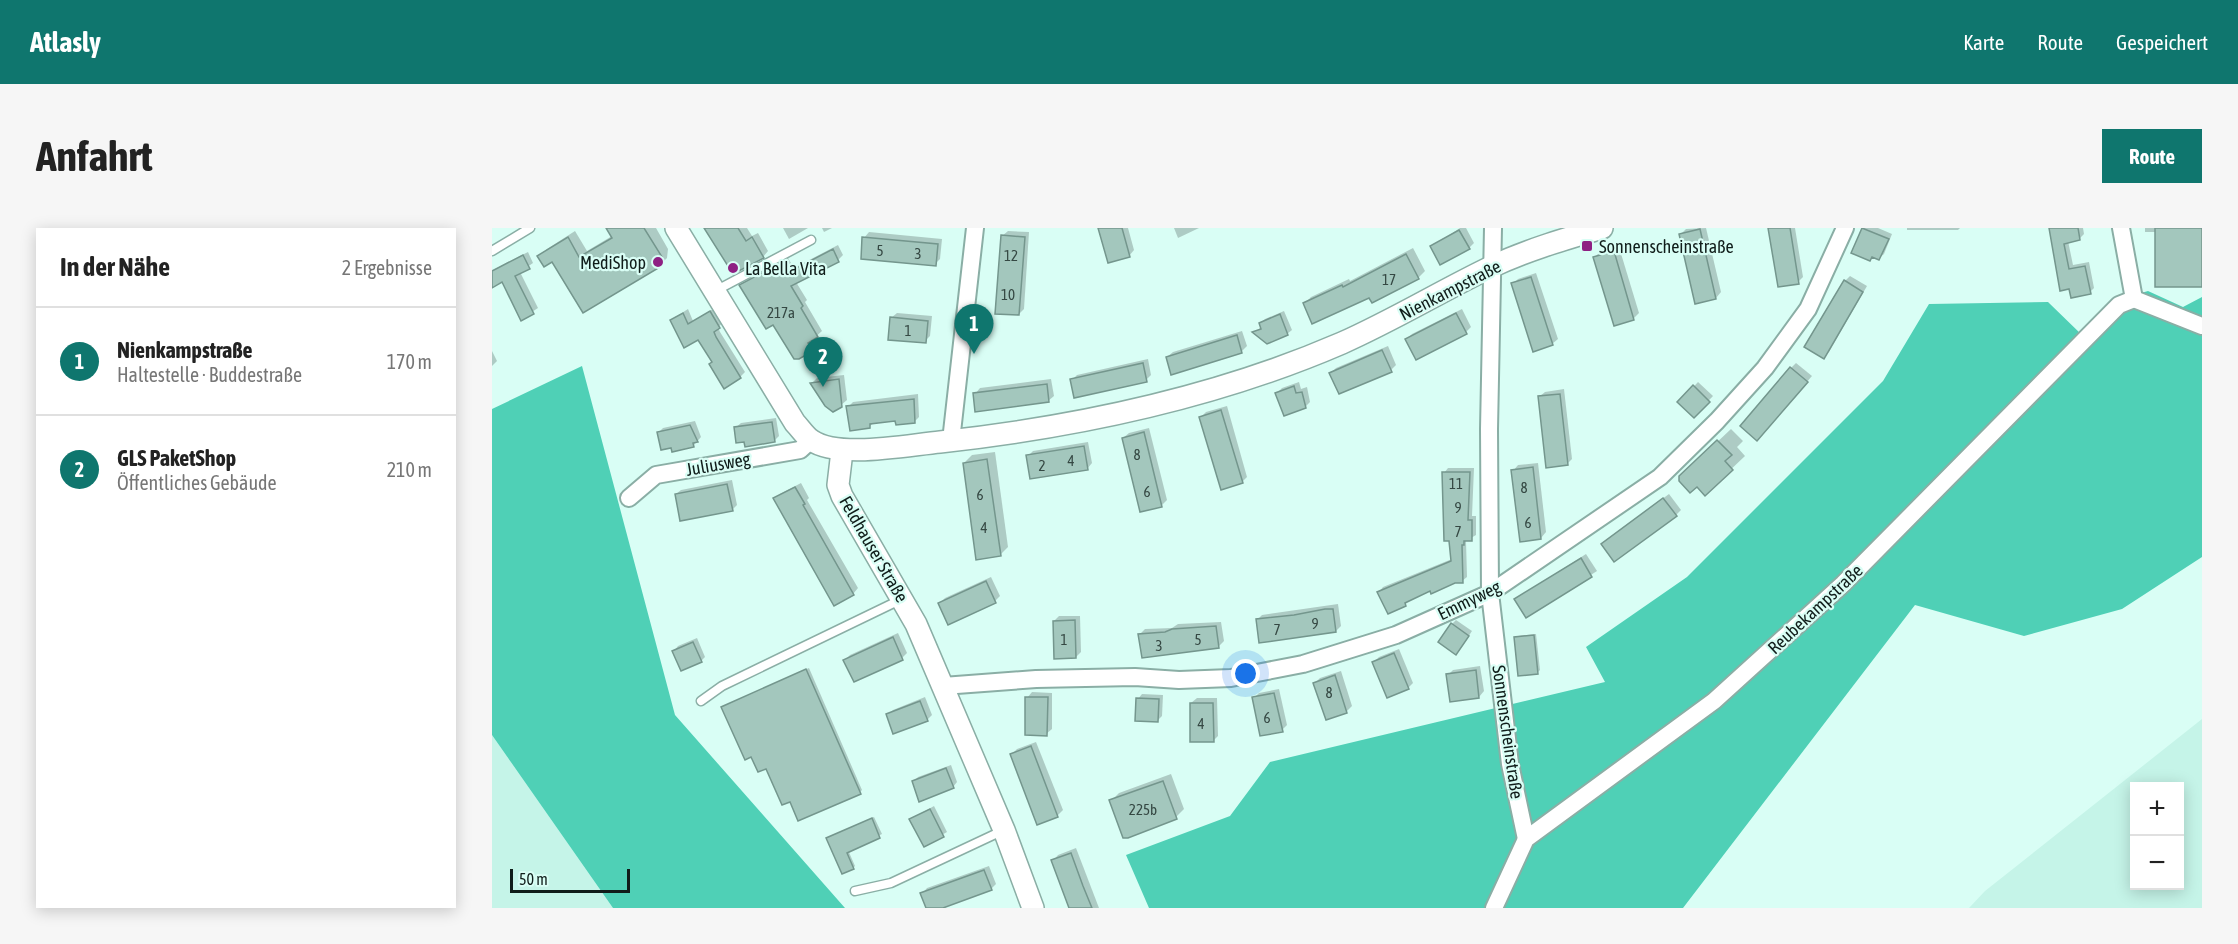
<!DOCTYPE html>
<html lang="de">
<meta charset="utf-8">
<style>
:root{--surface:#fff;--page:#f6f6f6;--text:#222;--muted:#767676;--line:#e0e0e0;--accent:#0f766e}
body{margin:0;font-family:"Asap Condensed",sans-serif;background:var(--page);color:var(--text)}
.controls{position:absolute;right:18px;bottom:18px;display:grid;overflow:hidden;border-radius:0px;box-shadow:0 3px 15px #0003}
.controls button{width:54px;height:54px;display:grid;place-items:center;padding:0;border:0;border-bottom:2px solid var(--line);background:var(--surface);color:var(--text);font:30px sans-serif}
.scale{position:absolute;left:18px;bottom:15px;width:120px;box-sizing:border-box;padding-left:6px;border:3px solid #101d1a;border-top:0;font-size:16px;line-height:21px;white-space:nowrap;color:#101d1a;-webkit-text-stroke:4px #d9fef5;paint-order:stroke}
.you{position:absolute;left:754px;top:446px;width:21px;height:21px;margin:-15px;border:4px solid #fff;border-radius:50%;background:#1a73e8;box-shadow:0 0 0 9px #1a73e833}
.badge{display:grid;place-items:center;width:39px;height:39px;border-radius:50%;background:var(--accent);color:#fff;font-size:20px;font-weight:700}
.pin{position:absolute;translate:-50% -50px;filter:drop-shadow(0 2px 3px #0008)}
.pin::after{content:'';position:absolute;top:32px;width:21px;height:18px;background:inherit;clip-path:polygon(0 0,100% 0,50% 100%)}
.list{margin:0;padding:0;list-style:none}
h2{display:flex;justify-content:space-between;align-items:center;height:78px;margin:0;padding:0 24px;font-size:26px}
h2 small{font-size:20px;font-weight:400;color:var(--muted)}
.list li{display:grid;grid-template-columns:39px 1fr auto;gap:18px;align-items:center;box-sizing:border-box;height:108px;padding:0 24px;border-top:2px solid var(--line)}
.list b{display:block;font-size:22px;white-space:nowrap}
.list p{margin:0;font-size:20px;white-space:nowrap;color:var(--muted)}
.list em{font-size:20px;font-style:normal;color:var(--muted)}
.map{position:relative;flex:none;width:1710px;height:680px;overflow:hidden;border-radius:0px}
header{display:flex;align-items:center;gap:36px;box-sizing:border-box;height:84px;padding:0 30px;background:var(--accent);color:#fff}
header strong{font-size:28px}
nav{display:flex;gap:33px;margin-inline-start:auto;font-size:21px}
.intro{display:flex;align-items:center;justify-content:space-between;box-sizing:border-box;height:144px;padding:0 36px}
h1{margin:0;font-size:42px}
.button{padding:15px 27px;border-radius:0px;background:var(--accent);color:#fff;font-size:21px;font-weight:700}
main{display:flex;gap:36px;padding:0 36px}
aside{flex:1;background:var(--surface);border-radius:0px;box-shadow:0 3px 15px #0003}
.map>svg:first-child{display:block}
.built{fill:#c5f4e8;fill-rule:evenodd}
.forest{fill:#4fd0b6}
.shadow{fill:#0003}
.building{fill:#a3c7bd;stroke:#74968d;stroke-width:1.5}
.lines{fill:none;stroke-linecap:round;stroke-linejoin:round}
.service-casing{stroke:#8aaea5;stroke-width:11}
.minor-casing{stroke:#8aaea5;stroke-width:20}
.tertiary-casing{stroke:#8aaea5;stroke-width:24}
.service{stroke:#fff;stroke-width:8}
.minor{stroke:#fff;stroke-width:16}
.tertiary{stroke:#fff;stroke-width:21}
.poi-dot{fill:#8e2083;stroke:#d9fef5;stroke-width:2}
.labels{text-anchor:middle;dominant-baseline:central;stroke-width:4.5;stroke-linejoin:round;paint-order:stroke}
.number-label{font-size:15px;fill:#354843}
.poi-label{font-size:18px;fill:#101d1a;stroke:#d9fef5;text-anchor:start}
.street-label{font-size:18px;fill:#101d1a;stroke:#d9fef5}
</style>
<header>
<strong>Atlasly</strong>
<nav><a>Karte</a><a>Route</a><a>Gespeichert</a></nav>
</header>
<div class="intro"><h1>Anfahrt</h1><a class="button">Route</a></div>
<main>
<aside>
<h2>In der Nähe<small>2 Ergebnisse</small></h2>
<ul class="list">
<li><span class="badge">1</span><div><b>Nienkampstraße</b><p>Haltestelle · Buddestraße</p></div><em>170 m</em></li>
<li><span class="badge">2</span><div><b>GLS PaketShop</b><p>Öffentliches Gebäude</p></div><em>210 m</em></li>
</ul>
</aside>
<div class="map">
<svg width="1710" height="680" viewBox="0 0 1710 680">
<rect width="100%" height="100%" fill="#d9fef5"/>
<g class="built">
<path d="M1710 491V680H1477L1493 663ZM1688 558V658H1642V558Z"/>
<path d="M0 507 121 680H0Z"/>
</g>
<g class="forest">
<path d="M1656 63 1691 79 1710 69V329L1630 381 1532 408 1423 377 1191 680H657L634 627 738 588 778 534 1113 454 1094 419 1195 349 1391 153 1437 76 1556 74 1591 108 1623 73Z"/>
<path d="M90 138 183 487 353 680H121L0 507V181Z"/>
</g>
<g class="shadow">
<path d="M115 0H164L176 21 175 30 167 38 61 32 47 28 55 21 83 3 95 23 120 8Z"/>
<path d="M214 0H255L260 8 266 5 276 23 271 29Z"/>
<path d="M291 0H316L297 11Z"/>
<path d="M330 0H340L332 4Z"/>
<path d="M608 0H636L642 22 637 28Z"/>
<path d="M682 0H707L686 10Z"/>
<path d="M968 0H974L982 15 977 20 940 18Z"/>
<path d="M1214 0 1229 64 1224 70 1189 6 1194 1Z"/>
<path d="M1278 0H1303L1311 49 1306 54Z"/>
<path d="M1372 0H1386L1400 6 1392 26 1387 30 1361 24Z"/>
<path d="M1415 0H1468L1466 2H1415Z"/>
<path d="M1558 0H1591L1592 6 1587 11 1576 13 1581 37 1597 34 1602 60 1598 64 1578 60 1569 62Z"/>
<path d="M1653 0H1710V58L1665 4H1653Z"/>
<path d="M516 3 537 4 532 81 527 86 510 8Z"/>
<path d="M377 4 450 11 448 31 443 36 372 10Z"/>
<path d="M346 17 351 27 346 32 304 54 315 72 313 74 330 103 321 111 325 117 320 122 282 95 249 58 254 53 296 30 302 40Z"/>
<path d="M1127 19 1147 85 1142 90 1123 96 1103 29 1108 24Z"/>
<path d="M921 20 933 43 926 50 881 73 878 68 813 75 819 69 857 51 858 53Z"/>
<path d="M36 24 41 35 28 44 46 80 29 91 10 52 0 58V42Z"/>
<path d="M1044 45 1066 111 1060 116 1021 56 1026 51Z"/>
<path d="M1358 48 1375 58 1337 124 1331 129 1353 53Z"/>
<path d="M223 80 232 94 226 99 228 104 253 144 248 149 221 134 207 110 179 92 196 81 201 93Z"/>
<path d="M970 81 979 99 974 104 925 130 915 111 920 106Z"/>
<path d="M792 83 800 102 795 106 762 104 770 99 769 95 773 91Z"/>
<path d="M405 85 440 88 438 108 433 113 399 90Z"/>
<path d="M750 103 755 118 749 124 675 129 681 124Z"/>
<path d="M896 118 904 137 899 142 839 145 844 140Z"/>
<path d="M0 123 5 133 0 138Z"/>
<path d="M656 131 659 147 654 152H580L585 147Z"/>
<path d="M1304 135 1320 148 1270 206 1299 140Z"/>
<path d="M352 147 355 172 349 177 320 155 325 150Z"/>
<path d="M559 151 562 168 556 173 483 166 488 160Z"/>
<path d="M807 154 809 161 815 159 818 174 813 179 785 165 790 160Z"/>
<path d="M1206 154 1221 168 1202 188 1188 174Z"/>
<path d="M1072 161 1080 231 1075 236 1047 169 1053 164Z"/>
<path d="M426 166 427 189 422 194 404 192 382 194 377 199 356 179 361 174Z"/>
<path d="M735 178 755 249 750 254 709 189 714 184Z"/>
<path d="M284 190 287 208 282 213 243 200 249 195Z"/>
<path d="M203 193 209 209 201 218 167 204 171 200Z"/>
<path d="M657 200 675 272 670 277 631 210 637 205Z"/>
<path d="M1239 201 1251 213 1245 219 1253 228 1213 266 1202 236Z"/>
<path d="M596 214 600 235 595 241 536 228 541 223Z"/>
<path d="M503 224 516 319 508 327 472 235 480 227Z"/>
<path d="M1046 235 1054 304 1049 310 1021 243 1026 237Z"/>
<path d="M956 240H982L980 288H984V307L974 313 975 349 970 353 963 354 917 371 913 377 887 364 891 359 960 331 952 245Z"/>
<path d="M240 252 245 277 240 282 184 266 189 262Z"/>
<path d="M309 255 317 270 315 272 366 360 361 366 283 271 288 266Z"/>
<path d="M1177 266 1189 282 1184 287 1116 311Z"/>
<path d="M1094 326 1105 343 1035 388 1024 371Z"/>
<path d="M499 349 508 368 503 373 448 375 453 370Z"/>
<path d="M846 376 849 398 844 403 765 392 770 387Z"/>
<path d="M567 388H588L589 424 584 429 562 393Z"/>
<path d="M964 392 980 403 968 421 960 396Z"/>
<path d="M729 394 732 413 726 419 648 406 653 401 680 400 686 396Z"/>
<path d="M406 405 415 425 410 430 353 432 358 427Z"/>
<path d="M1044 406 1048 442 1046 444 1024 410 1026 408Z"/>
<path d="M205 410 213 429 209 433 182 423 186 418Z"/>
<path d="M907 421 921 455 916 460 882 434 887 429Z"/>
<path d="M988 438 992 463 987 469 956 447 961 442Z"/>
<path d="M317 440 370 562 368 564 298 572 231 479Z"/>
<path d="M849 443 860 478 855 483 835 490 823 455 828 450Z"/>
<path d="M787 461 795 497 790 502 762 470 767 465Z"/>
<path d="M540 464 560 465V501L554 506 535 470Z"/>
<path d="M650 466 671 467 670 488 666 492 646 471Z"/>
<path d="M433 469 440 487 435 492 396 487 401 482Z"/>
<path d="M705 470H725L726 508 721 513 699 475Z"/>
<path d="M544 514 571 582 565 588 520 526 525 521Z"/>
<path d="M459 537 465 554 461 559 421 554 426 549Z"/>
<path d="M679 546 692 581 684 589 619 573 627 565Z"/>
<path d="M442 578 455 604 432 617 419 591Z"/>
<path d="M382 589 390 606 356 622 363 638 361 640 336 610Z"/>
<path d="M584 620 607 680H578L561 633 566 627Z"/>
<path d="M497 638 504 656 499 661 447 680H435L430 666 435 660Z"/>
</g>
<g class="building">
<path d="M114 0H152L170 29 168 39 91 85 60 34 52 39 45 28 76 9 87 29 120 10Z"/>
<path d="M212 0H246L254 13 260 9 272 30 241 46Z"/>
<path d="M606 0H630L638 29 616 35Z"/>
<path d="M1276 0H1298L1307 56 1286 59Z"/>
<path d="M1370 0 1397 11 1387 32 1380 29 1378 33 1359 25Z"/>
<path d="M1557 0H1586L1588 12 1572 16 1577 41 1593 38 1599 66 1579 70 1577 61 1568 63Z"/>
<rect x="1663" y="0" width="47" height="59"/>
<path d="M1208 1 1224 71 1203 76 1187 6Z"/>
<path d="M967 2 978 21 948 37 938 18Z"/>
<path d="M509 7 533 9 527 87 503 86Z"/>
<path d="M370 9 446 16 444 38 369 31Z"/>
<path d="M341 21 347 34 299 58 311 78 309 80 326 109 316 115 321 123 307 131H302L281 97 274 101 247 57 291 34 297 44Z"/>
<path d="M1122 23 1142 92 1122 98 1101 29Z"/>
<path d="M914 26 927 51 880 75 877 70 820 96 811 75 850 57 851 59Z"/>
<path d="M31 27 38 41 23 48 42 86 29 93 10 54 0 60V43Z"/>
<path d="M1039 49 1061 117 1041 124 1019 55Z"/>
<path d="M1352 52 1371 64 1332 131 1312 119Z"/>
<path d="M218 83 228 100 222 104 224 109 249 150 232 161 217 136 220 134 206 112 192 120 178 92 191 85 196 96Z"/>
<path d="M964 85 975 106 924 132 913 111Z"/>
<path d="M788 86 796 107 775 116 760 104 769 101 767 95Z"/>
<path d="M398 89 436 93 434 115 396 112Z"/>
<path d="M745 107 750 125 679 147 674 129Z"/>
<path d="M890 122 900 144 847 166 837 145Z"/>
<path d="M651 135 655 154 582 170 578 151Z"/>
<path d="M1298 139 1316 154 1265 213 1248 198Z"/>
<path d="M347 151 350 179 341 184 333 178 318 155Z"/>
<path d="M555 156 557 174 483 184 481 165Z"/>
<path d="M1201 157 1218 174 1202 190 1185 174Z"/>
<path d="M802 158 804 165 810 164 814 180 792 188 783 165Z"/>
<path d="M1068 166 1076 237 1054 240 1046 168Z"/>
<path d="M422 171 423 195 404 197 403 193 378 196V200L358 203 354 178Z"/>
<path d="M729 182 751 255 729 262 707 189Z"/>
<path d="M280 194 283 214 253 219 252 214 244 215 242 199Z"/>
<path d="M198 197 206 214 201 215 202 219 180 224 179 220 169 222 165 204Z"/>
<path d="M652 204 670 279 648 284 630 210Z"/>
<path d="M1225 212 1240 227 1233 233 1241 242 1213 268 1205 259 1198 265 1187 253V248Z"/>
<path d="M592 218 596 242 538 251 534 227Z"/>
<path d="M495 231 509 328 484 332 471 235Z"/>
<path d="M1041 239 1049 311 1028 314 1019 242Z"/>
<path d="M950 244H978L976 292H980V313H972V317H970L971 355H963L939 366 938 363 913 375 914 378 896 386 885 364 959 333 957 313H952Z"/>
<path d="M235 256 241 283 188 293 183 266Z"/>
<path d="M303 259 313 276 311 277 362 367 342 378 281 270Z"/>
<path d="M1171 270 1185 288 1122 334 1109 316Z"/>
<path d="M1089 330 1100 349 1034 390 1022 371Z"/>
<path d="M494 353 504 375 456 397 446 375Z"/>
<path d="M833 381H841L844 404 767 415 764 391 802 387Z"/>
<path d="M583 392 584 430 562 431 561 393Z"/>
<path d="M959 395 977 408 964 427 946 414Z"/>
<path d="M724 398 727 420 650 430 646 406 673 404 680 401Z"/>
<path d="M1042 407 1046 446 1026 448 1022 409Z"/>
<path d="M401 409 411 432 362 454 351 432Z"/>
<path d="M201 414 210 434 189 443 180 423Z"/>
<path d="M902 425 917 461 895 470 880 434Z"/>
<path d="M314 441 369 566 306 593 298 574 290 577 274 541 266 544 259 529 253 532 229 479Z"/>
<path d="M984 442 987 470 958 474 954 446Z"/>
<path d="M843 447 855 485 834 492 821 455Z"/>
<path d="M782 465 791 504 768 508 760 469Z"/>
<path d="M533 469H556L555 508 533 507Z"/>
<path d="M644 470 667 471 666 494 643 493Z"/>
<path d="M428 473 436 493 401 506 394 486Z"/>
<path d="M698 475H721L722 514H698Z"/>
<path d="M539 518 566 589 545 597 518 526Z"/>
<path d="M454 540 462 560 427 574 420 553Z"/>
<path d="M671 553 685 591 636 610H631L617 572Z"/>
<path d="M438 581 452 609 432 619 417 591Z"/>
<path d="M380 590 388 610 355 625 362 641 350 646 334 610Z"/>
<path d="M579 625 591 658 600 680H577L559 632Z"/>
<path d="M492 642 500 662 451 680H434L428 665Z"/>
</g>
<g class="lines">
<defs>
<g id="service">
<path d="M0 23 38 0"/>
<path d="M223 63 319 12"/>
<path d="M209 473 230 458 410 371"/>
<path d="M363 663 399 655 512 602"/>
</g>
<g id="minor">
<path d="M1001 0 997 201 998 365 1018 536 1034 611"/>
<path d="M1629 0 1642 71"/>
<path d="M1642 71 1710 98"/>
<path d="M459 213 483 0"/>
<path d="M137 270 164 247 308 222 319 212"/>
<path d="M451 458 544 451 643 449 687 452 739 450 811 436 904 407 998 365 1168 249 1225 193 1273 140 1316 81 1353 0"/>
<path d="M1002 680 1034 611 1222 473 1351 356 1627 77 1642 71"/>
</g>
<g id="tertiary">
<path d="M184 0 303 195C308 200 313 208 319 212 346 231 415 217 448 214 585 199 723 170 850 115 902 92 949 63 999 39 1035 22 1073 11 1110 0"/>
<path d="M350 223 346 257 350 268 424 396 512 602 541 680"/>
</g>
</defs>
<use href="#service" class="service-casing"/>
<use href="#minor" class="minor-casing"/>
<use href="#tertiary" class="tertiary-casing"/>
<use href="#service" class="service"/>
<use href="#minor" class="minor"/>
<use href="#tertiary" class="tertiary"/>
</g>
<g class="poi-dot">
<rect x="1089" y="12" width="12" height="12" rx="3"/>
<circle cx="166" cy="34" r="6"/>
<circle cx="241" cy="40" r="6"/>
</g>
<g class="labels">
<g class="number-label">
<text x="388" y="22">5</text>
<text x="426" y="25">3</text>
<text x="519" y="27">12</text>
<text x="897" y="51">17</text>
<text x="516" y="66">10</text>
<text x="289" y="84">217a</text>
<text x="416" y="102">1</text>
<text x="645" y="226">8</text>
<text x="579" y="232">4</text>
<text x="550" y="237">2</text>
<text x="964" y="255">11</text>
<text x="1032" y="259">8</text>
<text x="655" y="263">6</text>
<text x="488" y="266">6</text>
<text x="966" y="279">9</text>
<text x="1036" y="294">6</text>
<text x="492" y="299">4</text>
<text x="966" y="303">7</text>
<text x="823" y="395">9</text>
<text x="785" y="401">7</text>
<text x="572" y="411">1</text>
<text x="706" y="411">5</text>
<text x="667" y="417">3</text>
<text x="837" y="464">8</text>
<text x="775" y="489">6</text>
<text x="709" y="495">4</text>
<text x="651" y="581">225b</text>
</g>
<g class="poi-label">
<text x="1107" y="18">Sonnenscheinstraße</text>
<text x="154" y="34" text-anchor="end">MediShop</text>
<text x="253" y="40">La Bella Vita</text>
</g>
<g class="street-label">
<text transform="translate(958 62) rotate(-27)">Nienkampstraße</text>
<text transform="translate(226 236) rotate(-10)">Juliusweg</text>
<text transform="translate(382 321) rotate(60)">Feldhauser Straße</text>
<text transform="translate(977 372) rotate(-26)">Emmyweg</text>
<text transform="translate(1323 381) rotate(-43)">Reubekampstraße</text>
<text transform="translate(1016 504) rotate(82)">Sonnenscheinstraße</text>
</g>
</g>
</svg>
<div class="controls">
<button>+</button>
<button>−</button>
</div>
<div class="scale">50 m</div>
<div class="you"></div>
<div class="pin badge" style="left:482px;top:126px">1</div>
<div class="pin badge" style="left:331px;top:159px">2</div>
</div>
</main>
